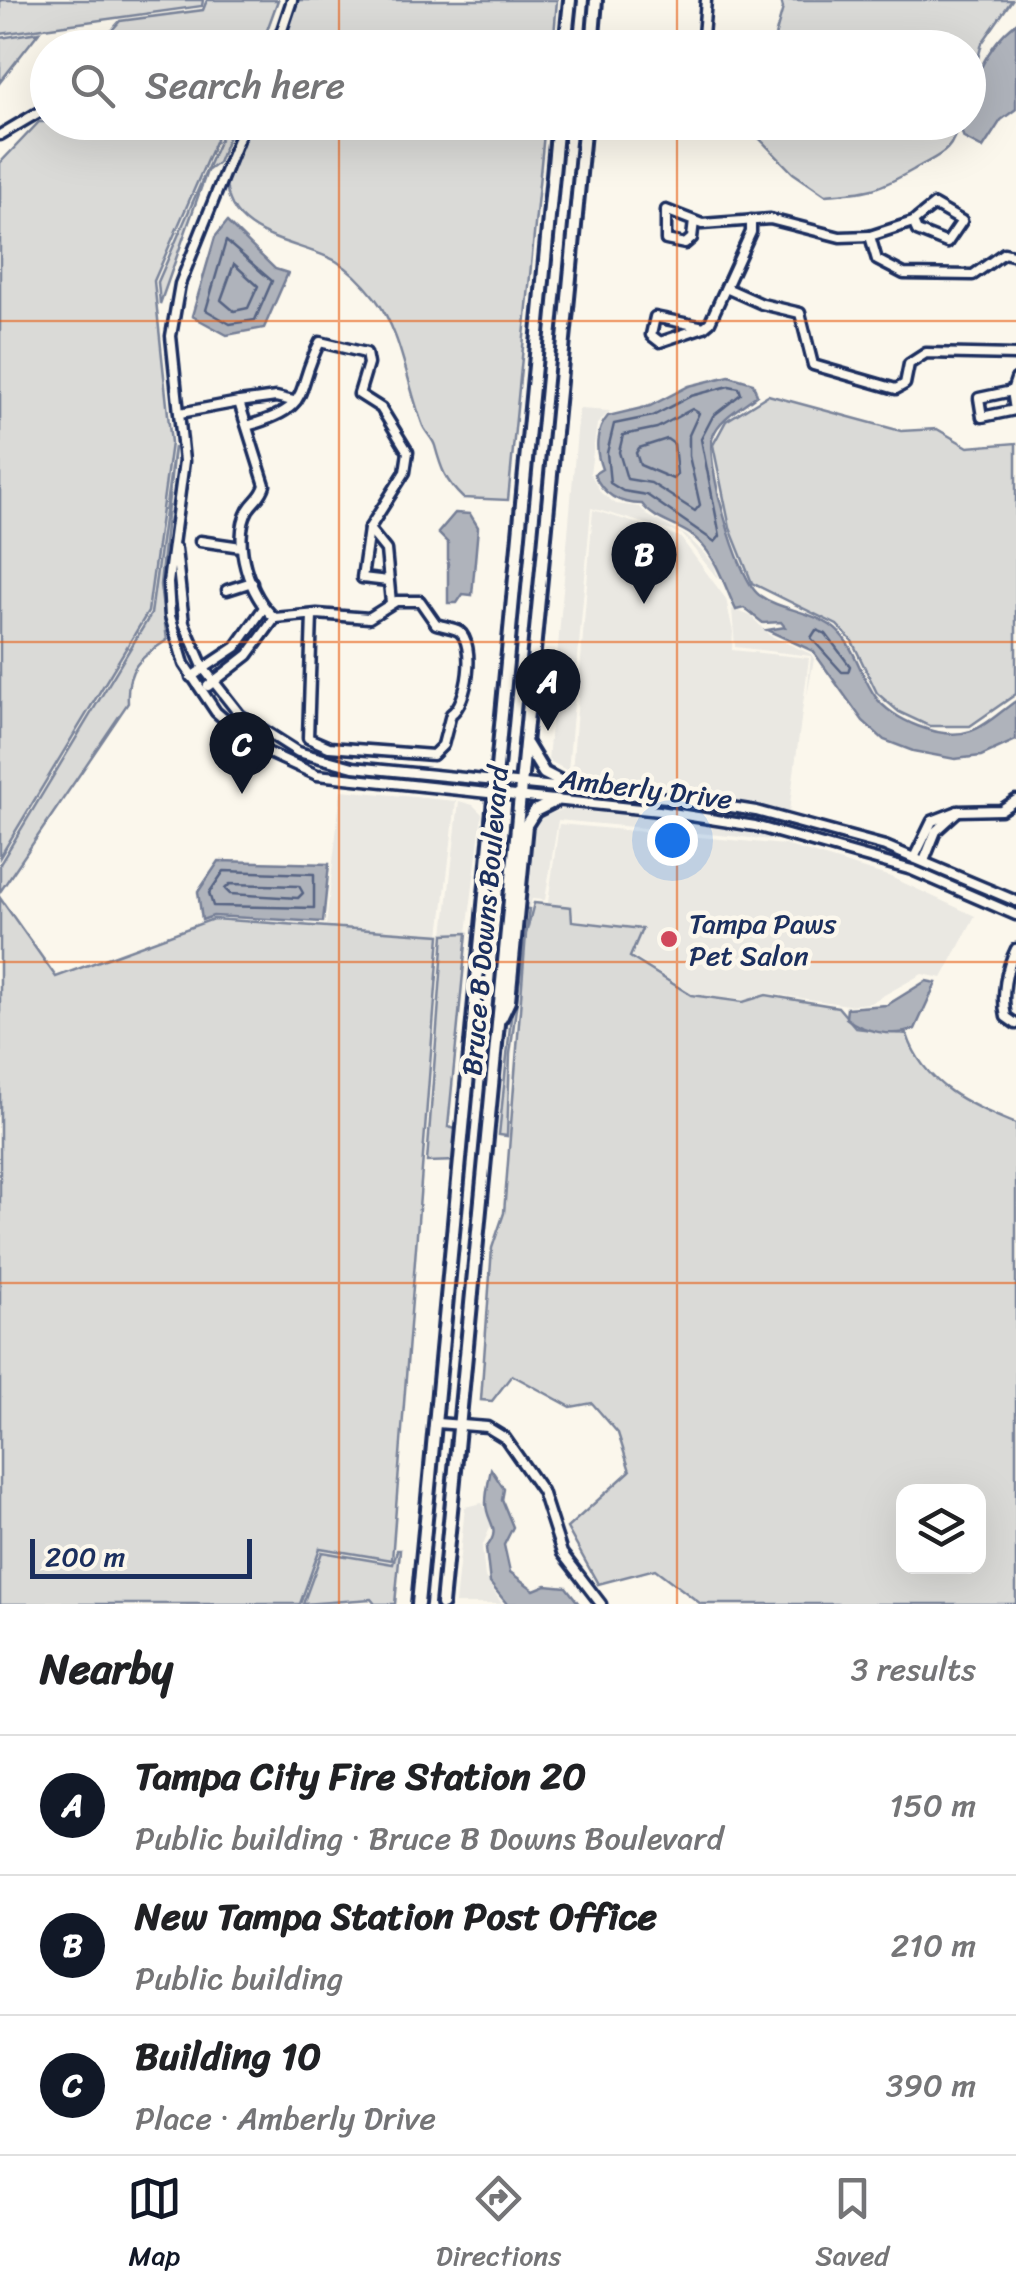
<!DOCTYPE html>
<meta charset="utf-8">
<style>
:root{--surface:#fff;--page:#f2f2f2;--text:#202124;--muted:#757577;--line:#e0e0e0;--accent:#111827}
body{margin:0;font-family:Sriracha,sans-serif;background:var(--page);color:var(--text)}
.controls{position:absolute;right:30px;bottom:30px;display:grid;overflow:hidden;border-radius:20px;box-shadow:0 10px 40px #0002}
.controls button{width:90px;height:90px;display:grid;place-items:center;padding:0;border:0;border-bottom:2px solid var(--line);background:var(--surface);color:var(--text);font:50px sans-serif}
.scale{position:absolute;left:30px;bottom:25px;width:222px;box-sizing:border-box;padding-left:10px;border:5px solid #1b2f5e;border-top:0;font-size:28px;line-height:35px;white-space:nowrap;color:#1b2f5e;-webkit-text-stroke:8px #fbf7ec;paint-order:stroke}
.you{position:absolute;left:672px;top:840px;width:35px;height:35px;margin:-25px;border:8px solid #fff;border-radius:50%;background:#1a73e8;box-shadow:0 0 0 15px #1a73e833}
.badge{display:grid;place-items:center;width:65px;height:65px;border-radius:50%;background:var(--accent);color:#fff;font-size:32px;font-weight:700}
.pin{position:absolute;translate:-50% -82px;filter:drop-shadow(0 2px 5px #0008)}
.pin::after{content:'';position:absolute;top:52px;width:35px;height:30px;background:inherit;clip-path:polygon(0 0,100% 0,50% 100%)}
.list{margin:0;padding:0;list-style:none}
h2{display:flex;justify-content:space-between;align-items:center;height:130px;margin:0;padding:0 40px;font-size:42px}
h2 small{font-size:32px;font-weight:400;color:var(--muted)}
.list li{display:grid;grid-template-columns:65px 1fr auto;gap:30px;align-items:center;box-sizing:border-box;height:140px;padding:0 40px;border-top:2px solid var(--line)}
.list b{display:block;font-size:38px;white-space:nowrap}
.list p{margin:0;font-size:32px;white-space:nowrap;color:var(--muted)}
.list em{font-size:32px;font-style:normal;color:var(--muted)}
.icon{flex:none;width:55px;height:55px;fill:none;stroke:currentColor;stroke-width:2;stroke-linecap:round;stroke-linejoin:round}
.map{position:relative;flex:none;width:1016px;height:1604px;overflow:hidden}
.search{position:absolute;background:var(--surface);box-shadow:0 10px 40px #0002;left:30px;right:30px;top:30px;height:110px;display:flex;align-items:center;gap:25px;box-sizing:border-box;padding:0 35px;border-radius:55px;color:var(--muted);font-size:38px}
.sheet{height:550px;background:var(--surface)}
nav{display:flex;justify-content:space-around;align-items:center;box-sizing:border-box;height:140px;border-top:2px solid var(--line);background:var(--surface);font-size:28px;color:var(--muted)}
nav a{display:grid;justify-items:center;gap:5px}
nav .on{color:var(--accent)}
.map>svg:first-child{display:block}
.built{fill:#eae8e2}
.green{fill:#dadad7;stroke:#7a849a;stroke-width:2.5;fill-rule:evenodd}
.water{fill:#afb3bb;stroke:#747e96;stroke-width:2.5}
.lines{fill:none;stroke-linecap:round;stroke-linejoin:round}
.shore{stroke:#566483;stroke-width:2.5}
.minor-casing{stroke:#1b2f5e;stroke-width:15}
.secondary-casing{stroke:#1b2f5e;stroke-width:18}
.minor{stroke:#fbf7ec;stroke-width:8}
.secondary{stroke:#fbf7ec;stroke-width:10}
.grid{fill:none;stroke:#e8590c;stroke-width:2.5;stroke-opacity:0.55}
.poi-dot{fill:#d1495b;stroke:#fbf7ec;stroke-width:4}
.labels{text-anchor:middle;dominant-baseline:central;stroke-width:9;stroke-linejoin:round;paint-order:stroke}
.street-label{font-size:28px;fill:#1b2f5e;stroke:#fbf7ec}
.poi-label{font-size:28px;fill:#1b2f5e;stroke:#fbf7ec;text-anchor:start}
</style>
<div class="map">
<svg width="1016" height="1604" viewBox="0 0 1016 1604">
<rect width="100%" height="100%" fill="#fbf7ec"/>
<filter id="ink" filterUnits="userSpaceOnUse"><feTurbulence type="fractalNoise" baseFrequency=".01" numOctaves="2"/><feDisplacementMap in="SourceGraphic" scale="20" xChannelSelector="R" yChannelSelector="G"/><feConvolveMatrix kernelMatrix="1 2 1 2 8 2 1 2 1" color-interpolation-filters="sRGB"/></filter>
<g filter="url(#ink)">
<g class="built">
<path d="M579 409 610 411 597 424 590 473 601 493 616 504 640 507 647 515 687 536 714 564 718 579 682 534 591 508 568 771 548 760Z"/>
<path d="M593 510 680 537 726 599 733 632 732 650 809 658 789 812 572 772Z"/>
<path d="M732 609 751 616 769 635 811 654 814 659 807 696 811 656 735 647Z"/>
<path d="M341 790 456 801 440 935 326 925Z"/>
<path d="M459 801 473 805 482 814 467 933 444 934Z"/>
<path d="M570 807 772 835 859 863 784 841 558 820 545 900 532 899 529 909 522 908 530 828 538 818Z"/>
<path d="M559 824 785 845 891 877 975 916 942 978 922 974 870 1003 848 1005 766 993 746 1000 694 995 632 956 642 929 574 920 572 906 548 903Z"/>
<path d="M482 1503 492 1523 482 1547 485 1577 502 1604H455L465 1507Z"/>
</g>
<g class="green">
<path d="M0 0H203L202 6 0 34Z"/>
<path d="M207 0H278L261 47 172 37 163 47H109L106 37 120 21 203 10Z"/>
<path d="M290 0H557L553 47 273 48Z"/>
<path d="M781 0H1012L982 43 969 94 968 48 772 47 783 8Z"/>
<path d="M39 32 0 82V38Z"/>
<path d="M39 122H201L221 128 154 281 171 443 148 612 0 857V163Z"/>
<path d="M752 122H958V123C953 154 938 155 913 170 876 191 868 192 825 195L793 173 750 129Z"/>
<path d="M214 123H234L218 163 207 171 160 304 158 282 224 130Z"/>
<path d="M246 123H545L508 500 463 498C445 481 441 468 435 446 433 439 426 433 423 426 407 385 402 333 375 298 364 284 351 270 336 261 299 241 227 239 226 180 225 163 240 139 246 123Z"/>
<path d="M768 395 901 431 937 429 968 447 1016 443V694L970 726H929L899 712 877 693 852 641 837 625 752 583 730 528 713 445 726 421Z"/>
<path d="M174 447 160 585 167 640C139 659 126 668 128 703L0 892V864L151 614Z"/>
<path d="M0 898 56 977 213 919 440 935 392 1560 320 1548 300 1604H0Z"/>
<path d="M534 903 571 907 572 921 642 929 630 957 691 995 743 1002 766 995 838 1007 856 1028 907 1034C923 1085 971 1106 1016 1124V1604H701L655 1569 598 1584 567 1528 630 1471 618 1433 592 1403 571 1407 512 1375 492 1401 481 1400 492 1248 504 1213 526 934ZM904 1492H978V1566H904Z"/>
<path d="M522 908 529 909 510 1054 507 1136 499 1135Z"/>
<path d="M467 933 448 1127 460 1130 457 1161 427 1162 444 934Z"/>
<path d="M397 1550H400L395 1604H375L371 1599 303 1604 322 1552 393 1564Z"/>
</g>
<g class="water">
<path d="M1016 23V109L1001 120 983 148 964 138 959 126 968 122C968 86 987 45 1016 23Z"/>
<path d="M227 222 275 269 288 273 264 328 227 335 192 316 215 237Z"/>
<path d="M729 376 753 383 757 395C742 407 720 417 713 436 704 459 738 580 759 595 780 610 808 610 830 625 854 641 859 673 875 696 891 720 942 741 971 731 987 726 1002 710 1016 701V740L981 756 955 759 913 751 884 740 863 721 813 651 767 630 785 627 781 622 763 623 744 608 736 610C723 583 716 552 690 534 673 523 654 520 642 504 619 504 603 495 594 474L602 469C595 451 595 431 608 416L650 406 689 386Z"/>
<path d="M455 513 470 514 478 527 472 595 463 594 457 603H448V543L438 533Z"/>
<path d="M219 861 329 864 323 922 213 916 202 920 198 892Z"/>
<path d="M926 981 936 983 915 1029C894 1038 863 1032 846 1018L847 1008 887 1005Z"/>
<path d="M491 1469 504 1489 502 1500 513 1527 504 1545 510 1572 534 1590 546 1585 566 1587 579 1604H507L490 1583 486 1548C503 1528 486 1523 486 1503 486 1492 489 1479 491 1469Z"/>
</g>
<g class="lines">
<g class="shore">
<path d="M226 241 272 281 255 320 230 324 206 310Z"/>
<path d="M234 264 258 286 248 308 234 311 221 300Z"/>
<path d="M729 386 739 388 741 394 713 416 701 439 720 536 715 542 647 495 623 491 610 483 607 453 614 424 653 416 691 396Z"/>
<path d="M692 409 699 413 689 435V456L700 505 695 511 651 483 627 479 619 452 623 435 657 428Z"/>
<path d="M667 439 674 444 677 474 673 479 640 465 636 453 639 448Z"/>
<path d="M816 630 826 634 850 666 848 672H842L811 638Z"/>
<path d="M224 871 314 874V908L213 906 209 893Z"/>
<path d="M230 884 299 886 303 893 298 898 230 894 225 889Z"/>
</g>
<defs>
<g id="minor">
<path d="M276 48 292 0"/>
<path d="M702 48 706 0"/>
<path d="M245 122 180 284 171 336 184 461 168 583 170 616 184 664 216 712 256 747 317 775 659 811 755 826 912 870 1016 915"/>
<path d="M707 122 715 128 733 122"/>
<path d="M0 135 39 112H48"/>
<path d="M694 221 692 238 685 244 666 240V210L702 224 770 219 840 237 870 236"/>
<path d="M913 222 917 231 947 243 962 221 934 205 913 222 870 236 877 260 904 274 973 275 1004 253 1016 256"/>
<path d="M726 288 762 304 800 313 813 365 896 389 905 384 909 364 926 353 1016 355"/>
<path d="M704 327 655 317 651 335 660 342 704 327 710 322 751 232V220"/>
<path d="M1012 391 979 398 982 417 1015 410 1012 391 1016 379"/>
<path d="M239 402 276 397 293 401"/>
<path d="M180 413 239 402 265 485C262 497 254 500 248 510 231 541 250 598 275 618L317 614 369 618 396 601H420L436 624C442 626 454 628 459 631 476 644 468 703 451 714L443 745 433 755 329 747 308 738 312 615"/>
<path d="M247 426C316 406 293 393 320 342L366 353 368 364 359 394 381 408 408 452 405 472 369 529 386 550 391 603"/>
<path d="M369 529 362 578 388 581"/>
<path d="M200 541 241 547"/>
<path d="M176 549 184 623 204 669 240 715 298 752 353 767 687 800 756 811 885 846 1016 901"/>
<path d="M227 590 252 582"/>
<path d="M191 677 236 647 263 609"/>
<path d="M208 686 248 655 275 618"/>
<path d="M958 811 1001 810 1016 800"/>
<path d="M914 858 932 821 958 811 936 831 924 861"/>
<path d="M1016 949C1006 969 1001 995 1006 1017L1016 1024"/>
<path d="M437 1423 487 1427 505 1438 542 1491 562 1553 601 1604"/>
</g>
<g id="secondary">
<path d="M565 48 570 0"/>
<path d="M592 48 596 0"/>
<path d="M527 745 544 773 575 789"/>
<path d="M501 1018 509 1001 526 825 535 811 557 800"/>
<path d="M418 1604 558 122"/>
<path d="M442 1604 585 122"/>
</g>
</defs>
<use href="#minor" class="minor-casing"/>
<use href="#secondary" class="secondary-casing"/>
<use href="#minor" class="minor"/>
<use href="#secondary" class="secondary"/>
</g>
</g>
<path class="grid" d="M339 0V48M677 0V48M339 122V1604M677 122V1604M0 321H1016M0 642H1016M0 962H1016M0 1283H1016"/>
<circle class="poi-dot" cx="669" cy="939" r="10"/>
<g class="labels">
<g class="street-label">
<text transform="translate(646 789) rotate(7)">Amberly Drive</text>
<text transform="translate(485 921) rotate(-85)">Bruce B Downs Boulevard</text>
</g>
<g class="poi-label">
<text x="689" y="923">Tampa Paws<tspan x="689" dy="32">Pet Salon</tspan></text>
</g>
</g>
</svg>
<div class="controls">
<button><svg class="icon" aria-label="layers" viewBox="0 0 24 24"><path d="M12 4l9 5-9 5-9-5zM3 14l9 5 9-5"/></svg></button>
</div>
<div class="scale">200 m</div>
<div class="you"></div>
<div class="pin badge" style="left:548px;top:731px">A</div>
<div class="pin badge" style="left:644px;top:604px">B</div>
<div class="pin badge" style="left:242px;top:794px">C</div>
<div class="search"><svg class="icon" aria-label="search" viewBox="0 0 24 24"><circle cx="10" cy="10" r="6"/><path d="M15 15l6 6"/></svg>Search here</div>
</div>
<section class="sheet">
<h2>Nearby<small>3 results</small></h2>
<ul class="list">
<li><span class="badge">A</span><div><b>Tampa City Fire Station 20</b><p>Public building · Bruce B Downs Boulevard</p></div><em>150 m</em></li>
<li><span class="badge">B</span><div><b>New Tampa Station Post Office</b><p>Public building</p></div><em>210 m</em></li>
<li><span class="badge">C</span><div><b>Building 10</b><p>Place · Amberly Drive</p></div><em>390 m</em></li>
</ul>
</section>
<nav>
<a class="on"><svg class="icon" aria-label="map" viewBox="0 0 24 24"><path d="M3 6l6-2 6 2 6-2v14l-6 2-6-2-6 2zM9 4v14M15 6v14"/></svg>Map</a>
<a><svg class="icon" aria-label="directions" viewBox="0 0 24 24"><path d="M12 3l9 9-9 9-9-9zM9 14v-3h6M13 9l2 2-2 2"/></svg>Directions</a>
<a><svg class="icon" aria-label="saved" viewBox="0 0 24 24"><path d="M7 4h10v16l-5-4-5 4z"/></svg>Saved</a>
</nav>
